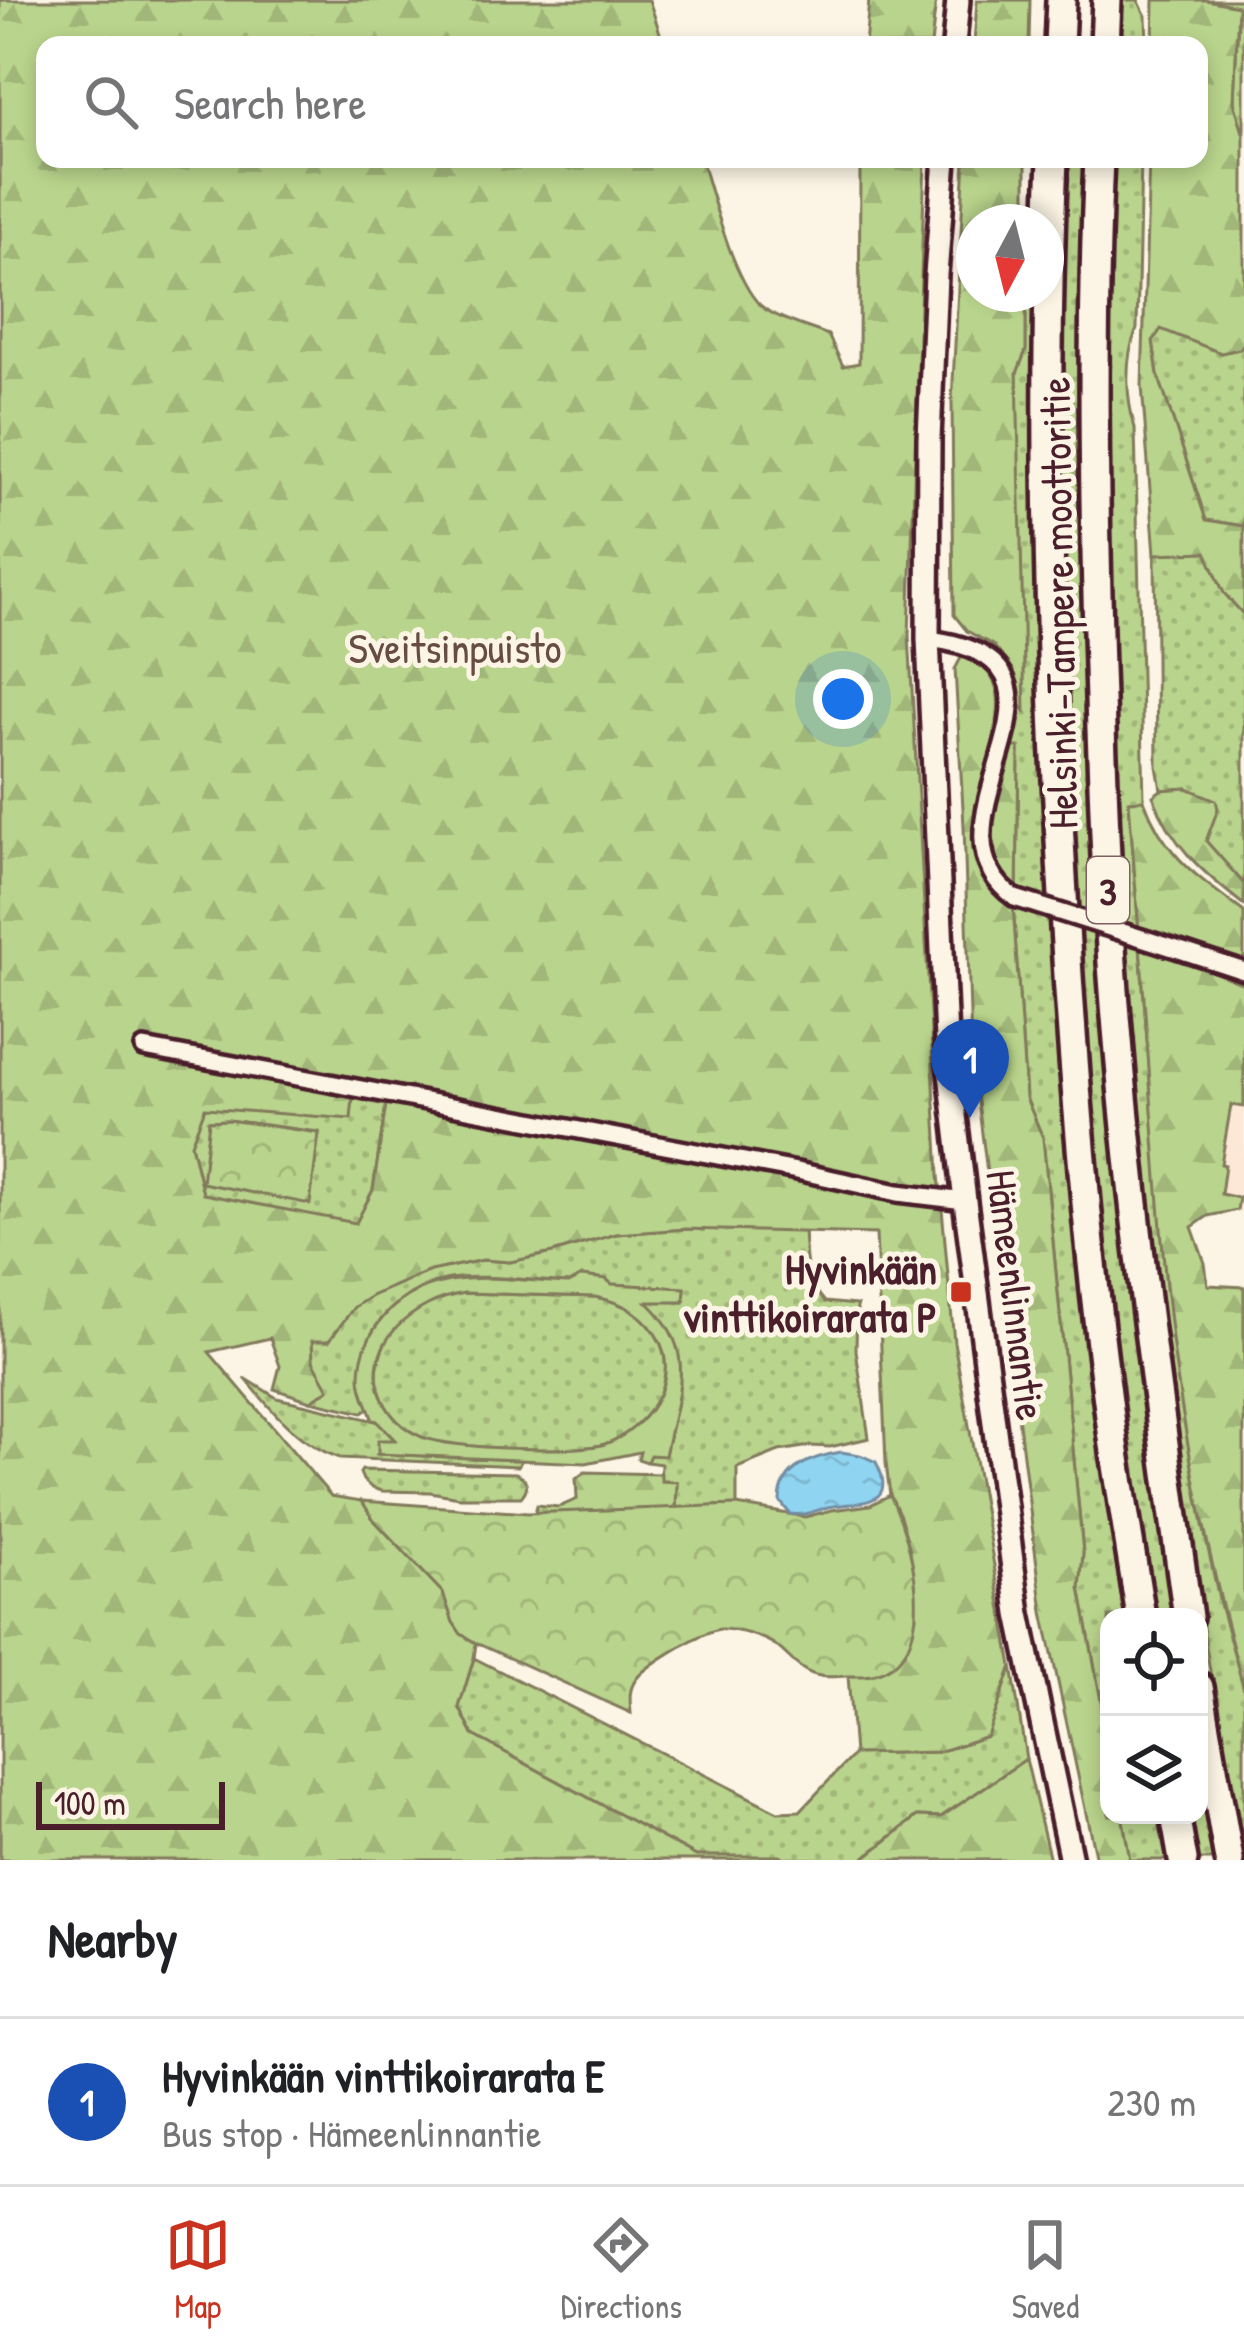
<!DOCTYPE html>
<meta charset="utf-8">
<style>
:root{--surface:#fff;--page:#f6f6f6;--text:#202124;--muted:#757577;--line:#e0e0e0;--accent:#c8321e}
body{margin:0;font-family:"Patrick Hand",sans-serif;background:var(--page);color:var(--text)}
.controls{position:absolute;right:36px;bottom:36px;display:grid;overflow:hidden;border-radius:24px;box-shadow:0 6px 18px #0003}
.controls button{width:108px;height:108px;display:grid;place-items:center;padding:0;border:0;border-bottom:3px solid var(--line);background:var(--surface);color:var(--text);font:60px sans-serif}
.compass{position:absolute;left:956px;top:204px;width:108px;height:108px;border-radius:50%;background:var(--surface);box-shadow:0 6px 18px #0003;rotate:187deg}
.scale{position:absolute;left:36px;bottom:30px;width:189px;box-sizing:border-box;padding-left:12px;border:6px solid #4a1f2b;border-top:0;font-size:33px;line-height:42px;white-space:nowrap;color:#4a1f2b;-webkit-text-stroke:9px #fcf5e5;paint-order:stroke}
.you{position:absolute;left:843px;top:699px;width:42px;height:42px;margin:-30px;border:9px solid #fff;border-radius:50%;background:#1a73e8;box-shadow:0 0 0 18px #1a73e833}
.badge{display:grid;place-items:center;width:78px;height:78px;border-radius:50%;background:var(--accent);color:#fff;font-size:39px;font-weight:700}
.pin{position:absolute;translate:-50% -99px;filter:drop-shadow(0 3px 6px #0008)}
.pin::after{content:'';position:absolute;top:63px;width:42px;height:36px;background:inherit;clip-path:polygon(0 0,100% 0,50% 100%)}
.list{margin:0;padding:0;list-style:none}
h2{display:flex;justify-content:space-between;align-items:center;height:156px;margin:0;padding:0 48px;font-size:51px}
h2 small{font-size:39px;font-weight:400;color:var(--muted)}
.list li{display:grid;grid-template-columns:78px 1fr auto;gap:36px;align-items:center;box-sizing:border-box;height:168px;padding:0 48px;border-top:3px solid var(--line)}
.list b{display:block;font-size:45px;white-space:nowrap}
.list p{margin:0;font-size:39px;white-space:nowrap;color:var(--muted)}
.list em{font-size:39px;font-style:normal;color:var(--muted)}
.icon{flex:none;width:66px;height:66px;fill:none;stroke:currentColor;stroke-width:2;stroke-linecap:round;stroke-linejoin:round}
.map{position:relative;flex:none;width:1244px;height:1860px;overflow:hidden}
.search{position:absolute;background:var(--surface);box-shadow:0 6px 18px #0003;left:36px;right:36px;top:36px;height:132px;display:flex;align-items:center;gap:30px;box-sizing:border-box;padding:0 42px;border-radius:24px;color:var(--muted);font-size:45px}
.sheet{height:324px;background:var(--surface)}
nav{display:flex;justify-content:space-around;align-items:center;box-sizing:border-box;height:168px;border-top:3px solid var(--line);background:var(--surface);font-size:33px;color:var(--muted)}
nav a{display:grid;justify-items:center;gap:6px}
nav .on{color:var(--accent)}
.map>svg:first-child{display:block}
.built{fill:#fde7d6}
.grass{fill:url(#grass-dots);stroke:#827a5c;stroke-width:3;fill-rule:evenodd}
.forest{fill:url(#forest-firs);stroke:#827a5c;stroke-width:3;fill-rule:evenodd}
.park{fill:url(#park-crowns);stroke:#827a5c;stroke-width:3}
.garden{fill:#b9d48c;stroke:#827a5c;stroke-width:3;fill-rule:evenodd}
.water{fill:url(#water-ripples);stroke:#738ca2;stroke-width:3}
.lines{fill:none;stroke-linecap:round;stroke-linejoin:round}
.street-casing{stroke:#4a1f2b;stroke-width:24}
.secondary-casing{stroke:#4a1f2b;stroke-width:30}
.highway-casing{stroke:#4a1f2b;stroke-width:36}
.street{stroke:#fcf5e5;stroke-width:15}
.secondary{stroke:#fcf5e5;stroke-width:21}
.highway{stroke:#fcf5e5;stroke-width:27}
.street-bridge-casing{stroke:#4a1f2b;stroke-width:24;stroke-linecap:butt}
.street-bridge{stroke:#fcf5e5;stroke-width:15}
.poi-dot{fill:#c8321e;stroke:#fcf5e5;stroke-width:4.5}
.labels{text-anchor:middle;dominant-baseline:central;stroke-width:10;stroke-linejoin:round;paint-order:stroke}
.shield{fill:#fcf5e5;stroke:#7f5f63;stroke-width:3}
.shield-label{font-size:39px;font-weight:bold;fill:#4a1f2b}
.street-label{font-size:42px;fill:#4a1f2b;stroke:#fcf5e5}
.park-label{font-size:42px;fill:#664c43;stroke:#fcf5e5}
.poi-label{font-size:42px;font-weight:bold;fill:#4a1f2b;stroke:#fcf5e5;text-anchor:end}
</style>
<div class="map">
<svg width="1244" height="1860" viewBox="0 0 1244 1860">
<defs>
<pattern id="grass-dots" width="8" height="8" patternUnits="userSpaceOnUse" patternTransform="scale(3)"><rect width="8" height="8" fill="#b9d48c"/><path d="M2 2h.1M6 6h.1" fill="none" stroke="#a1b679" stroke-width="1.8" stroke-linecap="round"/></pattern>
<pattern id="forest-firs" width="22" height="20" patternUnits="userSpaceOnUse" patternTransform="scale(3)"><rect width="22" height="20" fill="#b9d48c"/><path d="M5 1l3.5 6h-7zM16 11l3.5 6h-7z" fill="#a1b679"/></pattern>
<pattern id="park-crowns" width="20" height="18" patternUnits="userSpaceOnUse" patternTransform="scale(3)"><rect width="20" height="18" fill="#b9d48c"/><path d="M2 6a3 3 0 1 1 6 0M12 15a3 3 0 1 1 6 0" fill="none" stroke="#a1b679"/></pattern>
<pattern id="water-ripples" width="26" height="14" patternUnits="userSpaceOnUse" patternTransform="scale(3)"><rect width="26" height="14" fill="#8fd5f1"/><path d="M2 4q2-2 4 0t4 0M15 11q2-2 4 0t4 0" fill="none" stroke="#7db6cf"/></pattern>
</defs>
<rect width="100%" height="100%" fill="#fcf5e5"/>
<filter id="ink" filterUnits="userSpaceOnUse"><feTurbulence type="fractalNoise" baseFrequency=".00833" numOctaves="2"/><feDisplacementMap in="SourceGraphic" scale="24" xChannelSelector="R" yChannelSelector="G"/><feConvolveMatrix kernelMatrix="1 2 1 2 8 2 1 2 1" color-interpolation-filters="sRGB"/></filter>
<g filter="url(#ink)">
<path class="built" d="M1244 984V1210L1208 1216Z"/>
<g class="grass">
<path d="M1119 0H1138L1146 16 1147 45H1117Z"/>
<path d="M1206 0H1244V136L1234 102 1238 20Z"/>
<path d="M1062 159H1088L1085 572 1176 1617H1150L1124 1442 1089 1111 1058 573Z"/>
<path d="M1113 159H1141L1137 329C1124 358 1126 398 1135 428L1144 800 1129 802 1166 1287 1183 1414 1204 1530 1221 1608 1244 1689V1860C1232 1819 1227 1771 1219 1727 1204 1635 1189 1543 1177 1450 1119 1023 1096 590 1113 159Z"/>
<path d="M1026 294H1033C1032 595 1042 894 1071 1193 1085 1335 1101 1477 1125 1617H1109V1744L1080 1588 1083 1553 1043 1138 1026 1098 1013 905 1022 908 1017 892 1019 748 1012 747 1018 702 1024 709 1019 594 1017 373 1026 350Z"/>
<path d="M1161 328 1221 353 1240 349 1244 343V526L1206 520 1158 375 1153 341Z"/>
<path d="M1206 551 1224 593 1244 615V884L1206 841 1217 810 1187 788 1161 790 1157 766 1155 554Z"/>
<path d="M352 1098 386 1105 373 1190 356 1224 203 1194 191 1144 205 1107 350 1118ZM228 1120 319 1132 309 1204 209 1121Z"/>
<path d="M685 1229 804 1230C806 1261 804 1278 825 1302L857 1305 856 1350 869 1438 830 1447 810 1446 779 1451 737 1468V1505L676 1508 677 1482 660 1481 661 1464 647 1462 649 1455H665C677 1394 700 1349 645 1301L684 1302 685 1289 612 1284C601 1275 580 1275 569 1283 536 1281 475 1273 445 1280 412 1287 379 1312 367 1344 359 1367 357 1386 369 1408L362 1413 311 1401 328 1388 313 1361 312 1340 329 1341 354 1306 373 1295 429 1271 483 1260 510 1262 552 1253 616 1234Z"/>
<path d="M464 1293 595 1297C623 1302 647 1315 660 1342 679 1382 645 1431 605 1444 577 1453 459 1449 431 1440 413 1435 397 1424 387 1408 364 1371 385 1326 421 1306 435 1299 449 1296 464 1293Z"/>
<path d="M245 1378 277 1398 376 1421 396 1441 378 1454 522 1460 518 1466 340 1458C297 1444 273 1412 245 1378Z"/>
<path d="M362 1470 516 1473C528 1479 530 1487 521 1497H459L430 1492 382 1491 372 1488 363 1480 360 1473Z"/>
<path d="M474 1658 778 1812 800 1811 854 1754 938 1752 987 1736 1012 1666 1026 1759 941 1817 917 1816 862 1860 696 1856 473 1735 459 1707Z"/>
<path d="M1199 1760 1218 1860H1191L1182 1815H1199Z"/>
<path d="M1122 1815H1159L1167 1860H1130Z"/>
</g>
<g class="forest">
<path d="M0 0H649L664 45H45V159H701C712 194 736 290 765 309 783 321 808 327 828 335L843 366 859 363 860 159H925L909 635 939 1175 954 1342 1012 1666 987 1736 938 1752 854 1754 848 1676 871 1675 916 1617 915 1584 909 1547 900 1516 890 1495 886 1463 876 1234 685 1229 616 1234 552 1253 510 1262 483 1260 430 1271 373 1295 354 1307 329 1341H312L313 1361 329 1389 311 1401 274 1389 280 1366 270 1338 209 1352 331 1496 362 1501 374 1520 443 1593 453 1622 461 1634 476 1643 474 1658 459 1707 473 1735 696 1856H780L789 1860H0ZM353 1098 386 1105 373 1190 356 1223 203 1194 191 1144 205 1108 351 1119Z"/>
<path d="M869 0H936L931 45H865Z"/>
<path d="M977 0H1030L1029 45H974Z"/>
<path d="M1154 0H1206L1238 6 1234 102 1244 136V343L1240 349 1221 353 1161 329 1153 341 1158 375 1206 520 1244 526V615L1224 593 1206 552 1155 554 1142 386 1149 159H1199V45H1153Z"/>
<path d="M965 159H1026V222H974V294H1026V350L1017 373 1025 711 1018 702 1011 668 994 646 967 631 954 615 952 400Z"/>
<path d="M962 656C1064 689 908 837 1013 905L1026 1098 1043 1138 1083 1553 1080 1588 1109 1744V1815H1122L1130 1860H1096L1043 1612 971 1047 964 826 955 669Z"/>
<path d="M1012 747H1019L1017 892C1011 885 1003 878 997 870 975 836 1000 781 1012 747Z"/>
<path d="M1187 788 1216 800 1218 809 1206 841 1244 884V905C1202 872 1172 846 1153 796L1161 790Z"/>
<path d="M1144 800C1164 856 1198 877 1244 912V965L1139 931 1129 801Z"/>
<path d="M1140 946 1179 958 1244 984V1107L1231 1105 1221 1164 1225 1165 1221 1194 1239 1198 1237 1210 1208 1216 1192 1227 1205 1263 1208 1285 1244 1287V1689C1207 1556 1179 1421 1166 1284 1155 1171 1149 1058 1140 946Z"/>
<path d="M585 1472 661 1474V1481L677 1482 676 1508 535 1513 537 1505 559 1507 577 1499 576 1479Z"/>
<path d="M1026 1759 1050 1860H862L918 1816 941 1817Z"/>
</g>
<g class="park">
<path d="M228 1120 319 1133 310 1204 202 1183 209 1121Z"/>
<path d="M890 1495C911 1537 940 1645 883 1671 872 1677 860 1676 847 1676 839 1676 828 1678 820 1676 800 1673 790 1656 775 1645 762 1636 738 1630 723 1629 708 1627 647 1665 637 1678 628 1689 630 1700 631 1713L476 1643 461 1634 453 1622 443 1593 374 1520 362 1501 528 1513 737 1505 805 1517 832 1510 870 1505Z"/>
</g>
<path class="garden" d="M582 1276 606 1279 612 1284 685 1288 684 1302H647C700 1352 677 1393 665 1456L650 1455 647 1462 638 1459 640 1452 586 1463 378 1454V1440H395L377 1421 372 1420C370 1407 360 1393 360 1377 360 1358 367 1339 378 1324 423 1262 502 1280 569 1283ZM464 1293 595 1297C623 1302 647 1315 660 1342 679 1383 645 1430 605 1444 577 1453 450 1449 422 1437 405 1430 391 1417 383 1400 358 1344 415 1301 464 1293Z"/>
<path class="water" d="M841 1452 860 1455 876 1462C900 1508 857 1501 828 1507 814 1511 806 1516 790 1514L780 1501C781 1467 812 1457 841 1452Z"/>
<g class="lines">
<defs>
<g id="street">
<path d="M928 639C1115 662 909 824 1015 898"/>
<path d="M1186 952 1244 971"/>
<path d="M144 1048 797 1171 898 1193 965 1201"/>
</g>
<g id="secondary">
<path d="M954 45 958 0"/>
<path d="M945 159 936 275 929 439 928 639 946 1039 965 1201 1019 1614 1071 1860"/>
</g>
<g id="highway">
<path d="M1059 45 1061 0"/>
<path d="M1105 45 1107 0"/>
<path d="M1053 159C1043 380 1048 602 1059 822 1069 1015 1083 1209 1108 1401 1117 1473 1130 1545 1141 1617"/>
<path d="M1099 159C1091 328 1094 498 1099 668 1103 792 1107 916 1118 1040 1134 1233 1161 1425 1188 1617"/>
<path d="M1199 1687 1229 1860"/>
<path d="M1175 1815 1183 1860"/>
</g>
</defs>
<use href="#street" class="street-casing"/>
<use href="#secondary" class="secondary-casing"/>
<use href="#highway" class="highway-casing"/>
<use href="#street" class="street"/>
<use href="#secondary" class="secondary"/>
<use href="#highway" class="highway"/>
<defs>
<path id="street-bridge" d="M1015 898 1186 952"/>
</defs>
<use href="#street-bridge" class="street-bridge-casing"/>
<use href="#street-bridge" class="street-bridge"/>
</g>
</g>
<rect class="poi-dot" x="949" y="1280" width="24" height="24" rx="6"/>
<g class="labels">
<rect class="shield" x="1087" y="857" width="42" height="66" rx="9"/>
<g class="shield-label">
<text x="1108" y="890">3</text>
</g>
<g class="street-label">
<text transform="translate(1058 603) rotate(-91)">Helsinki-Tampere moottoritie</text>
<text transform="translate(1017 1295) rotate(83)">Hämeenlinnantie</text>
</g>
<g class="park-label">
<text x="455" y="647">Sveitsinpuisto</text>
</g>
<g class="poi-label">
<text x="937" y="1268">Hyvinkään<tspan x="937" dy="48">vinttikoirarata P</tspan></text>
</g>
</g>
</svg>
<div class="controls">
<button><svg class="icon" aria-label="locate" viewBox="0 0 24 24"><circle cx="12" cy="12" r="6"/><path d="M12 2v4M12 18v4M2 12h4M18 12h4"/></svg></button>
<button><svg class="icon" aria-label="layers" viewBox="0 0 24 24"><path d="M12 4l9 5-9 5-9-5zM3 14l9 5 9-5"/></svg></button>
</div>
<svg class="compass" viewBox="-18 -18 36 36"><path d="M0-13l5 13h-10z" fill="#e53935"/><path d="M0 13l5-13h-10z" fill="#757577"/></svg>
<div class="scale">100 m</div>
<div class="you"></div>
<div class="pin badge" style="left:970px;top:1118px;background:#1a4fb4">1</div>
<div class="search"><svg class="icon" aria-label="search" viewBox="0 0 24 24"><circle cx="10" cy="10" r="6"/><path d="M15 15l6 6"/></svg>Search here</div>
</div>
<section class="sheet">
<h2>Nearby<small></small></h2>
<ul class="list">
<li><span class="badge" style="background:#1a4fb4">1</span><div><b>Hyvinkään vinttikoirarata E</b><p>Bus stop · Hämeenlinnantie</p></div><em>230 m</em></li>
</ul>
</section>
<nav>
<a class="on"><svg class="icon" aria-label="map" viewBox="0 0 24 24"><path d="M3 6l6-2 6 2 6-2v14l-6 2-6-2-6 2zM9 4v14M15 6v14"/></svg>Map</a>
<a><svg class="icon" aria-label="directions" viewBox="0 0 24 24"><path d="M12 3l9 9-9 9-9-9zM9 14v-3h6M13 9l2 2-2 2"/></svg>Directions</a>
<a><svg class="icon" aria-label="saved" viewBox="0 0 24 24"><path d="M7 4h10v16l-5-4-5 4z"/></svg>Saved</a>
</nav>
